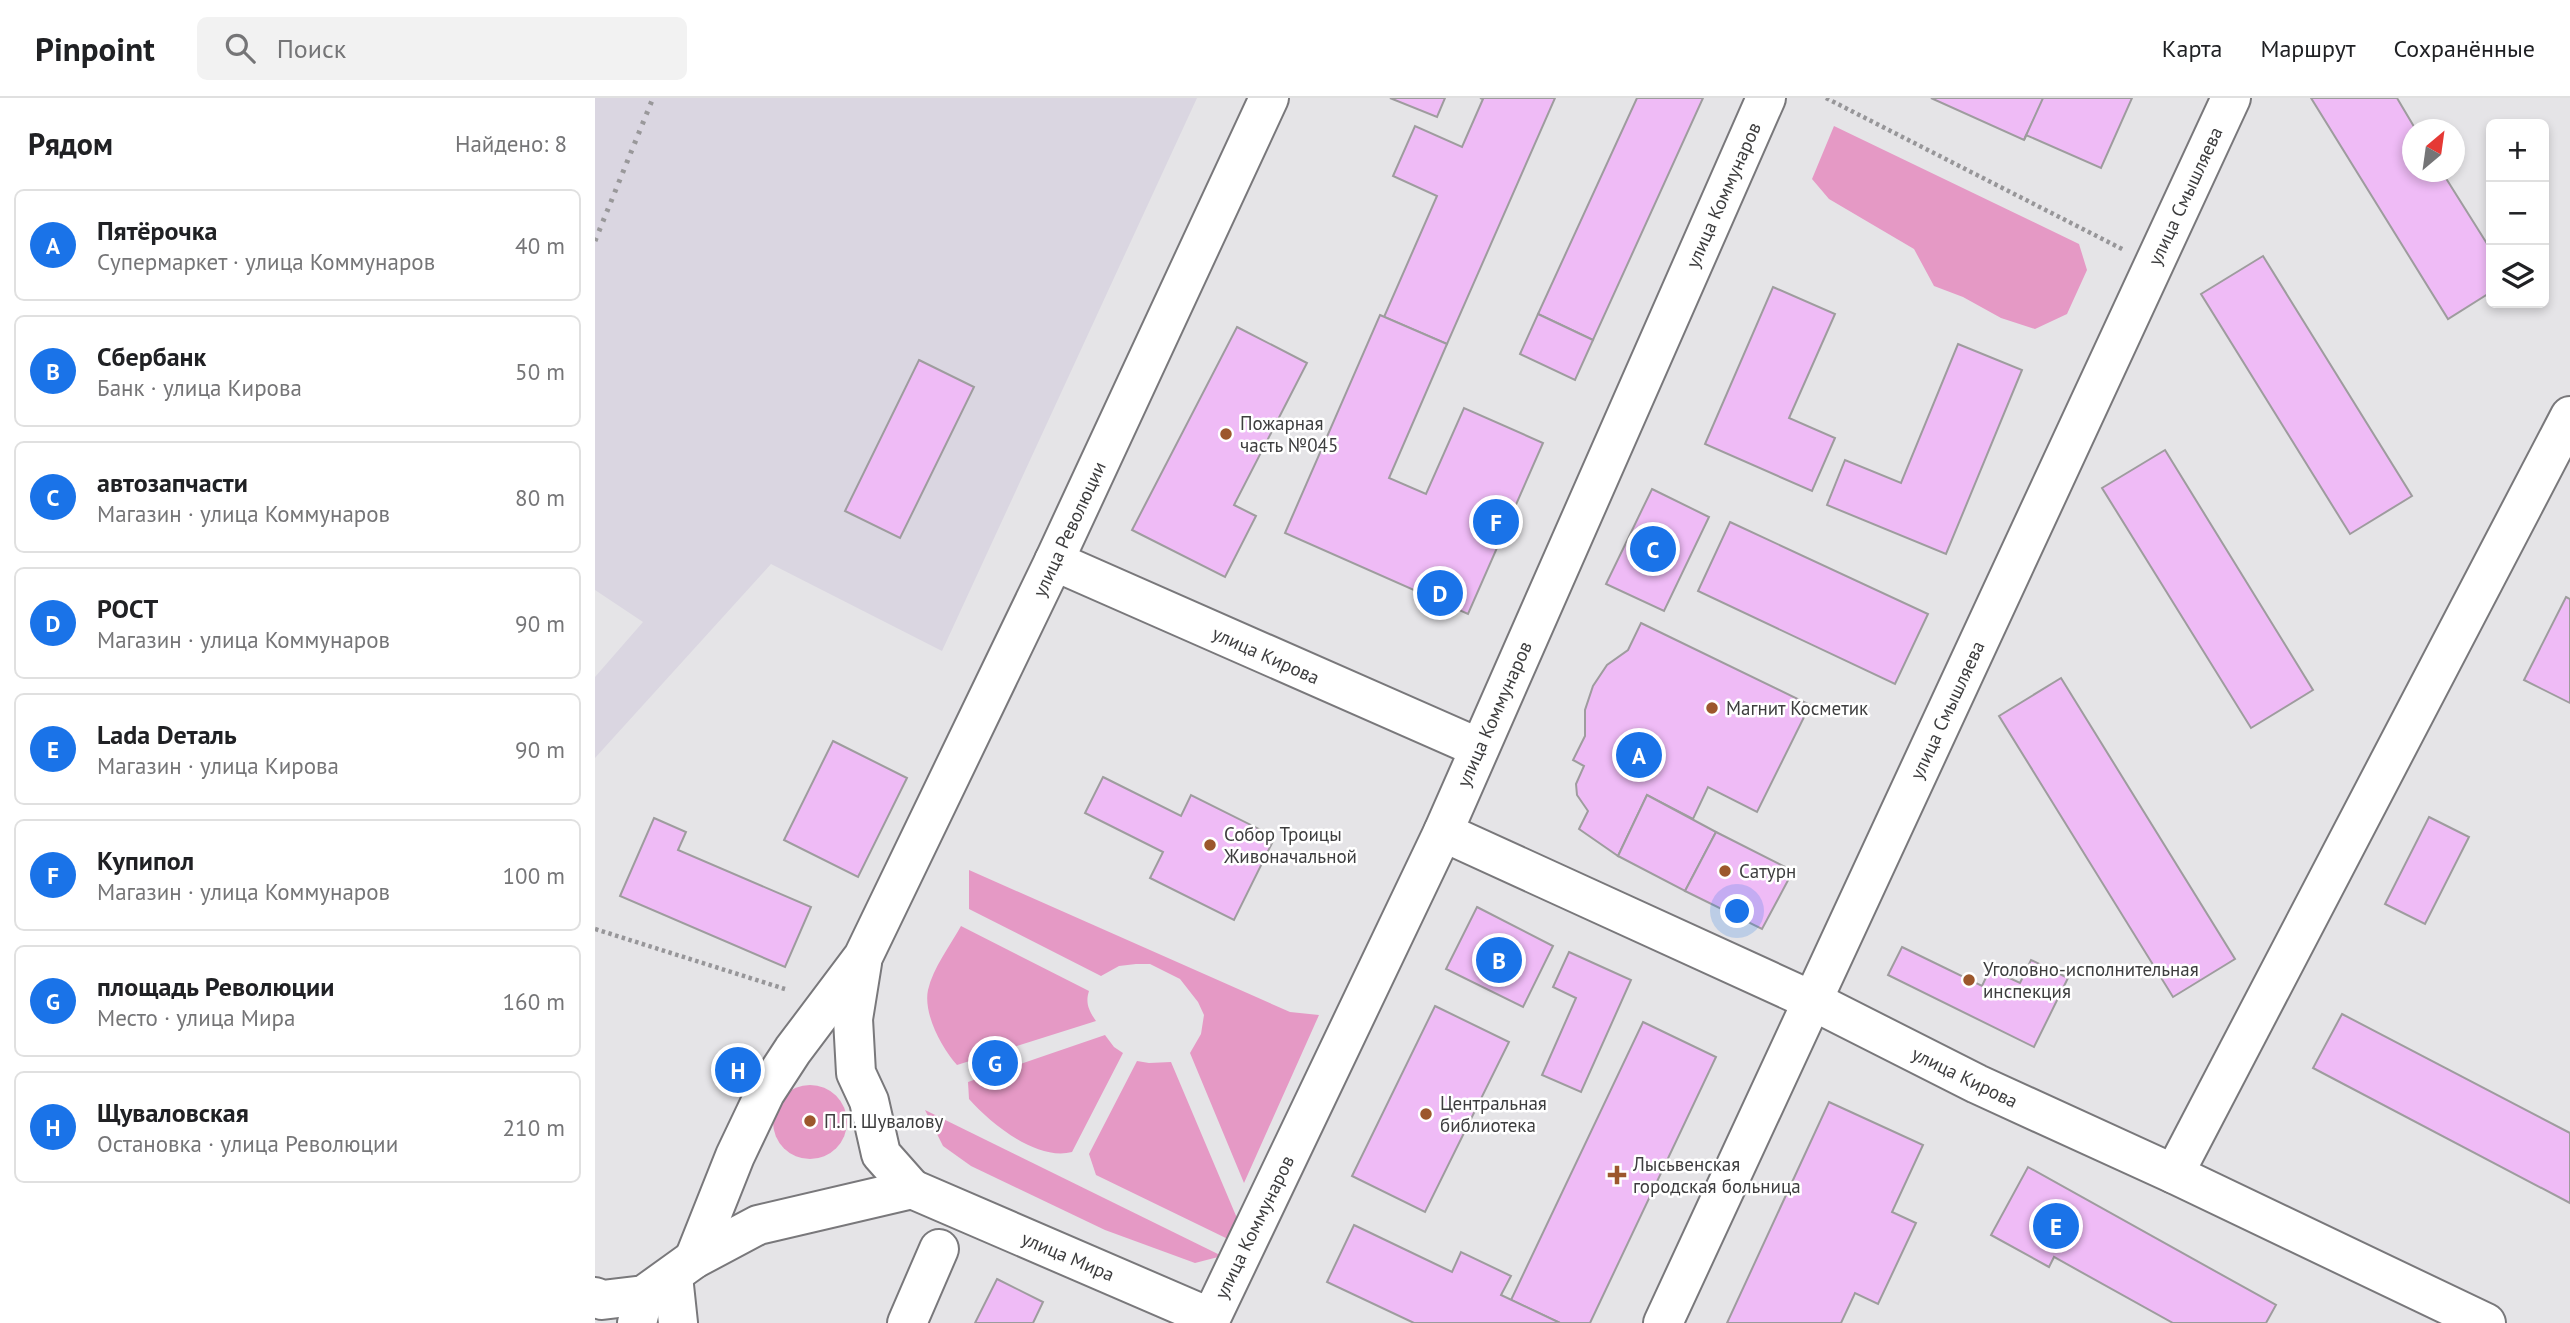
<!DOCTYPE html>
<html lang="ru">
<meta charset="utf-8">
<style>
:root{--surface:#fff;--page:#f2f2f2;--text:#202124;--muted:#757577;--line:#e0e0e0;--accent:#1a73e8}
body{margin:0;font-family:"PT Sans",sans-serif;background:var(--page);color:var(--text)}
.controls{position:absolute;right:21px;top:21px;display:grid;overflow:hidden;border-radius:10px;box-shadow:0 4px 10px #0003}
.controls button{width:63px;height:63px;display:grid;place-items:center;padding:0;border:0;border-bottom:2px solid var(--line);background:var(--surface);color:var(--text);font:35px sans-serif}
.compass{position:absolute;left:1807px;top:21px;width:63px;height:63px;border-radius:50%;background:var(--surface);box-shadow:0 4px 10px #0003;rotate:29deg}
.you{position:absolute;left:1143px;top:814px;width:24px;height:24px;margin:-18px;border:5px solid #fff;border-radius:50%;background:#1a73e8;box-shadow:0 0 0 10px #1a73e833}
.badge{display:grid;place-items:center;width:46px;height:46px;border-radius:50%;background:var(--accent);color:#fff;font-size:23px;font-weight:700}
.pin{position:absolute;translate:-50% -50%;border:4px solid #fff;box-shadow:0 2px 7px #0006}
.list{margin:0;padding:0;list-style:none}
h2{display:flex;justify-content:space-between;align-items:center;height:91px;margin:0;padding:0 28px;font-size:30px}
h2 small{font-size:23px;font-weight:400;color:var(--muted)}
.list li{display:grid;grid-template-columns:46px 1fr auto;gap:21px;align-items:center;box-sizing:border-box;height:112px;margin:0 14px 14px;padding:0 14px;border:2px solid var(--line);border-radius:10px}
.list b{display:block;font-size:26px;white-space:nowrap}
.list p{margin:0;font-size:23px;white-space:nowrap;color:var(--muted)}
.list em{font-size:23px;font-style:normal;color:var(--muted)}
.icon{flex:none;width:38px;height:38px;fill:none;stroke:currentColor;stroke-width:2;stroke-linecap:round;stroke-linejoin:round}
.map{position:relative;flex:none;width:1975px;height:1225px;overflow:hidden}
header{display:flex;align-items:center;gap:42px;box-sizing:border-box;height:98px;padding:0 35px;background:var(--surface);border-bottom:2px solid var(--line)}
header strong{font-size:33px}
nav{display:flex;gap:38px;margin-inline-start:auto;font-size:24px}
.search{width:490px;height:63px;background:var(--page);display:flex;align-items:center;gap:18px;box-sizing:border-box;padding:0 24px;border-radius:10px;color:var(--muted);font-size:26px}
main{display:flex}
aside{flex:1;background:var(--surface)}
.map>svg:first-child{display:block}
.built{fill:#dad6e1}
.green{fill:#e599c5}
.building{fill:#efbbf6;stroke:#9e9c9e;stroke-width:2}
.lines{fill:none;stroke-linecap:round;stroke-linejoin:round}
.minor-casing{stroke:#79787b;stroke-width:42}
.major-casing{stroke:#79787b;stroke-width:42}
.path{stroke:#979699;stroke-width:4.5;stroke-dasharray:3.5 3.5;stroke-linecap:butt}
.minor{stroke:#fff;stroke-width:38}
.major{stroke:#fff;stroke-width:38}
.rail{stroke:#99989a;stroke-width:5;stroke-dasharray:3.5 7;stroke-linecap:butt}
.poi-dot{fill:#9c572c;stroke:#fff;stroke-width:2.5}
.labels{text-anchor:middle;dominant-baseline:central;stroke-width:5;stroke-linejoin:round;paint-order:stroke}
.street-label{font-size:19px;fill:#3d3d3e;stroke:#fff}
.poi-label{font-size:19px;fill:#3d3d3e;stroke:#fff;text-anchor:start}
</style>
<header>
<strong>Pinpoint</strong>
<div class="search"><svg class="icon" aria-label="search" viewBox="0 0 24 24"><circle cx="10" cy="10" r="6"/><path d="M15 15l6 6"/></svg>Поиск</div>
<nav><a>Карта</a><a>Маршрут</a><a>Сохранённые</a></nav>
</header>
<main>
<aside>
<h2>Рядом<small>Найдено: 8</small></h2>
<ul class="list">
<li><span class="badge">A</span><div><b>Пятёрочка</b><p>Супермаркет · улица Коммунаров</p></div><em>40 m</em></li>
<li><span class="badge">B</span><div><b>Сбербанк</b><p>Банк · улица Кирова</p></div><em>50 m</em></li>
<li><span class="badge">C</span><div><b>автозапчасти</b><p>Магазин · улица Коммунаров</p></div><em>80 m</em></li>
<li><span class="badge">D</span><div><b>РОСТ</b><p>Магазин · улица Коммунаров</p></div><em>90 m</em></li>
<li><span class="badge">E</span><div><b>Lada Dеталь</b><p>Магазин · улица Кирова</p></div><em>90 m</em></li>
<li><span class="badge">F</span><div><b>Купипол</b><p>Магазин · улица Коммунаров</p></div><em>100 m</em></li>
<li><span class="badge">G</span><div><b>площадь Революции</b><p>Место · улица Мира</p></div><em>160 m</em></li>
<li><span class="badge">H</span><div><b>Щуваловская</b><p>Остановка · улица Революции</p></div><em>210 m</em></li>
</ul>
</aside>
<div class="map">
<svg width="1975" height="1225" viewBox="0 0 1975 1225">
<rect width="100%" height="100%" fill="#e5e4e7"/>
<path class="built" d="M0 0H602L347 553 176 466 0 660V579L48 524 0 492Z"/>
<g class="green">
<path d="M1239 28 1484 146 1492 172 1472 216 1440 231 1406 220 1368 199 1339 188 1319 151 1234 101 1217 81Z"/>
<path d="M374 772 695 914 724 917 649 1085 595 955 606 936 609 917 603 904 585 881 555 866H541L524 868 506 878 374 811Z"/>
<path d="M366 828 494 893C490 905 494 913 501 923L362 967C347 950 328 916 333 892 338 870 355 848 366 828Z"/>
<path d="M510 937 519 949 528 955 477 1054C442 1063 396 1026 374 1001L373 984Z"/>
<path d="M542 963 554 965 576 964 647 1132 637 1143 501 1077 494 1056Z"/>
<circle cx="215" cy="1024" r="37"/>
<path d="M330 1012 627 1158 600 1165 510 1132 376 1068 348 1048Z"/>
</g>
<g class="building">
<path d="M795 0H850L842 19Z"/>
<path d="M885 0H960L852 246 789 219 842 98 798 78 820 28 867 49 888 1Z"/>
<path d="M1042 0H1108L998 242 943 216Z"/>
<path d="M1336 0H1449L1429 42Z"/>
<path d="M1448 0H1537L1506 70 1431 37 1429 42Z"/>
<path d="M1716 0H1802L1821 32H1818V74H1847L1896 152V194L1853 221Z"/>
<path d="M1668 158 1817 398 1755 436 1606 196Z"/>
<path d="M1178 189 1240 216 1194 320 1240 340 1217 393 1110 346Z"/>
<path d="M943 216 998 242 980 282 925 256Z"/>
<path d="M785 217 852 246 794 380 831 396 869 310 948 345 873 516 690 435Z"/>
<path d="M642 229 712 265 639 407 661 418 630 479 537 432Z"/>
<path d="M1363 246 1427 272 1351 456 1232 407 1250 362 1306 385Z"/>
<path d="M324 262 379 289 305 440 250 413Z"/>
<path d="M1570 352 1718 592 1656 630 1507 390Z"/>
<path d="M1057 391 1114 419 1069 513 1011 486Z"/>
<path d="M1135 424 1333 516 1300 586 1103 493Z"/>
<path d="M1971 499 1975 501V605L1929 582Z"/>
<path d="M1046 525 1215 607 1162 714 1113 689 1098 721 1052 697 1023 758 984 731 993 713 982 697 981 686 989 668 978 662 990 638V612L998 588 1012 567 1033 552Z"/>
<path d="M1466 580 1640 861 1578 899 1404 618Z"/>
<path d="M238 643 312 680 263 779 189 742Z"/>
<path d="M508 679 586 718 596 697 680 739 639 822 555 780 568 754 490 715Z"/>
<path d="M1052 697 1121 734 1090 793 1023 758Z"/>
<path d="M1834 719 1874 739 1830 826 1790 806Z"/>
<path d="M59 720 91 734 83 752 216 809 190 869 25 798Z"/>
<path d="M1121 734 1198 773 1167 831 1090 793Z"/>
<path d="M882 809 958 848 928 909 851 871Z"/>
<path d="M1307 849 1387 888 1395 871 1425 885 1436 862 1473 880 1439 949 1293 877Z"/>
<path d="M974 854 1036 882 986 994 947 977 981 900 958 889Z"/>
<path d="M840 908 914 944 830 1114 757 1078Z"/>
<path d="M1747 916 1975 1035V1105L1718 970Z"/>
<path d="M1048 924 1121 959 995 1225H965L916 1202Z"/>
<path d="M1234 1004 1328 1047 1297 1114 1321 1125 1283 1206 1260 1195 1246 1225H1132Z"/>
<path d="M1433 1069 1681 1207 1671 1225H1578L1459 1159 1454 1169 1396 1137Z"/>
<path d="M759 1127 857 1174 866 1154 916 1178 906 1197 965 1225H819L732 1184Z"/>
<path d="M402 1181 448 1204 438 1225H380Z"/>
</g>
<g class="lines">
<defs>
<g id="minor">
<path d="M459 463 884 650"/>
<path d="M848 734 1218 903 1382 986 1579 1076 1891 1225"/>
<path d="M267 865 258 921 261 975 274 1003 286 1056 317 1091"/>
<path d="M1579 1076 1975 318"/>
<path d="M99 1161 140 1058 170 995 198 952 268 859 459 463 674 0"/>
<path d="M78 1178 83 1225"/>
<path d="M42 1225 49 1197"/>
<path d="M312 1225 344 1151"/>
<path d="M1068 1225 1636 0"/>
</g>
<path id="major" d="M0 1199 7 1202 49 1197 99 1161 163 1127 317 1091 616 1220 848 734 1171 0"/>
</defs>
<use href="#minor" class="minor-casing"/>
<use href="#major" class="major-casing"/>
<g class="path">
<path d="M1231 0 1529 152"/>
<path d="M0 831 190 891"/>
</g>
<use href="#minor" class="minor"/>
<use href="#major" class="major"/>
<path class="rail" d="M0 143 58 0"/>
</g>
<g class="poi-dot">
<circle cx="631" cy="336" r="7"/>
<circle cx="1117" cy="610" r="7"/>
<circle cx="615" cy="747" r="7"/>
<circle cx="1130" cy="773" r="7"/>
<circle cx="1374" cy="882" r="7"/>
<circle cx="831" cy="1016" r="7"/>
<circle cx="215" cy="1023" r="7"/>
<path d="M1018.5 1066.5h7v7h7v7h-7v7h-7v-7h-7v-7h7z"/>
</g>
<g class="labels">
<g class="street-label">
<text transform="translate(1128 97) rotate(-66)">улица Коммунаров</text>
<text transform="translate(1590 98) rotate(-65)">улица Смышляева</text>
<text transform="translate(474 431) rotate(-65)">улица Революции</text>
<text transform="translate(671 557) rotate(24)">улица Кирова</text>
<text transform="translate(1352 612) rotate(-65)">улица Смышляева</text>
<text transform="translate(899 616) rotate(-66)">улица Коммунаров</text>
<text transform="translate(1370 979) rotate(26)">улица Кирова</text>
<text transform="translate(659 1129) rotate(-64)">улица Коммунаров</text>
<text transform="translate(473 1158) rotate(23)">улица Мира</text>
</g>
<g class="poi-label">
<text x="645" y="325">Пожарная<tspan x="645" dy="22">часть №045</tspan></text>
<text x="1131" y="610">Магнит Косметик</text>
<text x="629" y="736">Собор Троицы<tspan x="629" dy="22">Живоначальной</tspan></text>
<text x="1144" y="773">Сатурн</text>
<text x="1388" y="871">Уголовно-исполнительная<tspan x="1388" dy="22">инспекция</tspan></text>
<text x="845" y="1005">Центральная<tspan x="845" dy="22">библиотека</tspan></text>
<text x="229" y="1023">П.П. Шувалову</text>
<text x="1038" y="1066">Лысьвенская<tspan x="1038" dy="22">городская больница</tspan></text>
</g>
</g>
</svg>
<div class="controls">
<button>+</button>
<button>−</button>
<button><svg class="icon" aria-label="layers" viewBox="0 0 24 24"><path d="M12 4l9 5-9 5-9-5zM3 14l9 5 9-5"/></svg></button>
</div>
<svg class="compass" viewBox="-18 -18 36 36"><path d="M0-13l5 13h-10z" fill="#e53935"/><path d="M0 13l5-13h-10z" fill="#757577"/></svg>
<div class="you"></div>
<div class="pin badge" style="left:1044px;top:657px">A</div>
<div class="pin badge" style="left:904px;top:862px">B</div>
<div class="pin badge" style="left:1058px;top:451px">C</div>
<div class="pin badge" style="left:845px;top:495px">D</div>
<div class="pin badge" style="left:1461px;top:1128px">E</div>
<div class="pin badge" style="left:901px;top:424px">F</div>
<div class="pin badge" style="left:400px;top:965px">G</div>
<div class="pin badge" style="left:143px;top:972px">H</div>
</div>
</main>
